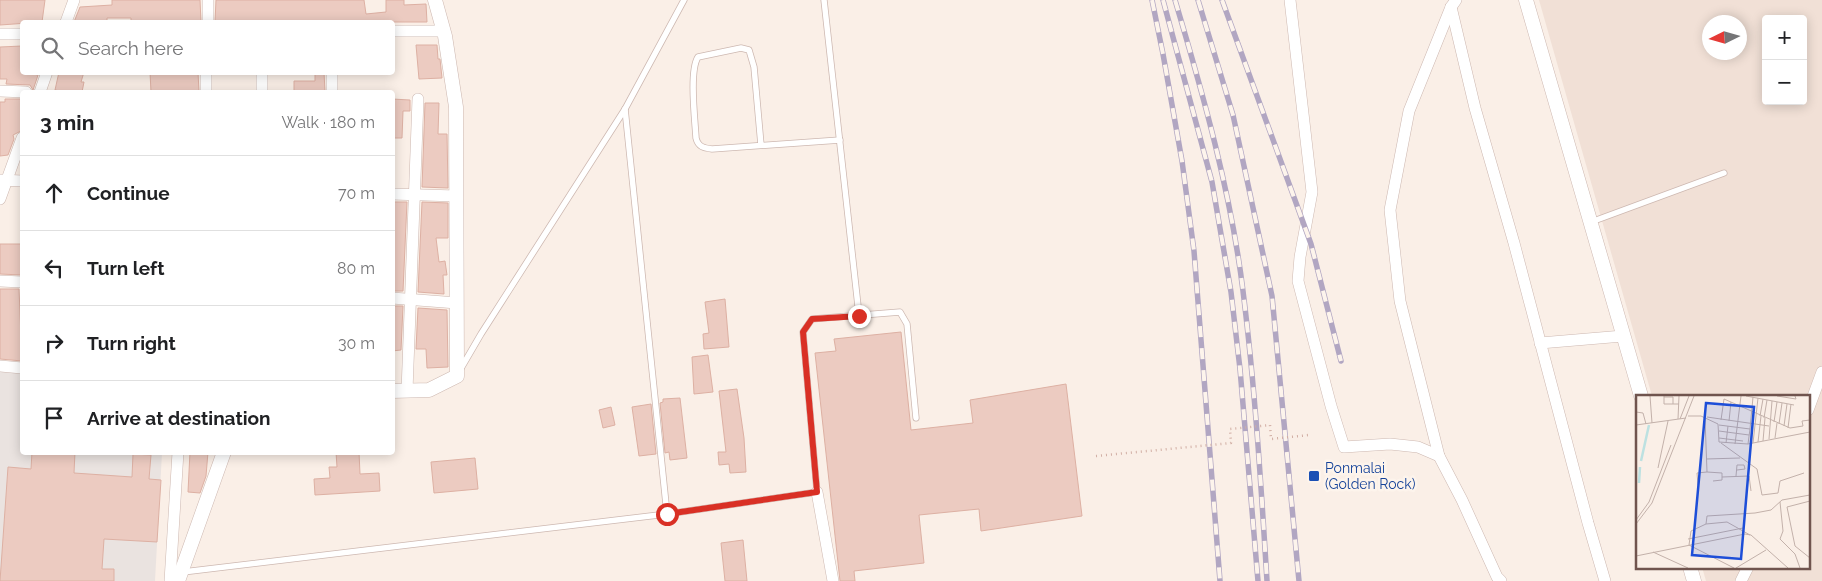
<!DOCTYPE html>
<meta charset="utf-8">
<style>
:root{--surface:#fff;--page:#f2f2f2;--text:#202124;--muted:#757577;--line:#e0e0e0}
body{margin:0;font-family:Raleway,sans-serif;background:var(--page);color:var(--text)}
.controls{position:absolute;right:15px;top:15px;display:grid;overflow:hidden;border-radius:5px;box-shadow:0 2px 12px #0003}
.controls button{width:45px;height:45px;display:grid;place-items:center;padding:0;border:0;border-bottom:1px solid var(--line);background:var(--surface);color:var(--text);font:25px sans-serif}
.compass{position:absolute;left:1702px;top:15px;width:45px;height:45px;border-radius:50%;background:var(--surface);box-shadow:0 2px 12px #0003;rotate:265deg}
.stop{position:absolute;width:15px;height:15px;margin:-11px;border:4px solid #d93025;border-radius:50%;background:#fff}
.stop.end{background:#d93025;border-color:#fff;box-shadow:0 1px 5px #0008}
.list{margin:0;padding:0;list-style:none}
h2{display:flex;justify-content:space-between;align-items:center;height:65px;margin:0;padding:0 20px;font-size:21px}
h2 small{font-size:16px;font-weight:400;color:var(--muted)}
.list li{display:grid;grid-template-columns:32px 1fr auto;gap:15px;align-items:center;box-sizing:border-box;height:75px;padding:0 20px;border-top:1px solid var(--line)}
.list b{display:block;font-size:19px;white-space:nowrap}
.list em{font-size:16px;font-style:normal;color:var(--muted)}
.icon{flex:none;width:28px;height:28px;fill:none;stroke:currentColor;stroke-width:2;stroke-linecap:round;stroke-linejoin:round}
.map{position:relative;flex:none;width:1822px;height:581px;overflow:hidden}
.search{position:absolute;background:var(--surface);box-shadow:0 2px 12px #0003;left:20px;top:20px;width:375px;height:55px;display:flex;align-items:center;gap:12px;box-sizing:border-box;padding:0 18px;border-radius:5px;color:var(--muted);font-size:19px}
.panel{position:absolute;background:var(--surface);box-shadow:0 2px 12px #0003;left:20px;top:90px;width:375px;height:365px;border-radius:5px}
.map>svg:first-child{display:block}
.residential{fill:#f1e0d6;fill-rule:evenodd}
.industrial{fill:#eae3e0}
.building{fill:#eccbc1;stroke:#ddb0a3}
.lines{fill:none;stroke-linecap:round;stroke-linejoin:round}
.service-casing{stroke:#cdb8b1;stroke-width:7}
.minor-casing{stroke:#cdb8b1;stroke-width:12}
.tertiary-casing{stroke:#cdb8b1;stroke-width:15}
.service{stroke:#fff;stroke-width:5.5}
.minor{stroke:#fff;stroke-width:11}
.tertiary{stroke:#fff;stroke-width:14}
.rail-casing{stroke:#b1a6c2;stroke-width:5.5}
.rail{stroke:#fdf4ec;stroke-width:4;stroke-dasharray:11;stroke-linecap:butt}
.path-bridge{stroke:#d1aea4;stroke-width:2.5;stroke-dasharray:1 4;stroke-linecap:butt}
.route{stroke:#d93025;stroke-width:6}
.transit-dot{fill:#1a4fb4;stroke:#fdf4ec;stroke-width:2}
.labels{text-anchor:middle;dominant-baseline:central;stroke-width:5;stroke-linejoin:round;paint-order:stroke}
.transit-label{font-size:14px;fill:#164399;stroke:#fdf4ec;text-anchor:start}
.inset-river{fill:none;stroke:#bde1e1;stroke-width:2.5}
.inset-road{fill:none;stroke:#c3b1aa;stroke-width:1}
.view{fill:#1d4ed8;fill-opacity:0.15;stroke:#1d4ed8;stroke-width:2.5}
.inset-edge{fill:none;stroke:#70544e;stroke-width:2.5}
</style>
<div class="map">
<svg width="1822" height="581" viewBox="0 0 1822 581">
<rect width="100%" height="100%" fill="#faefe7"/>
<path class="residential" d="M1539 0H1822V581H1706L1702 567H1808V396H1652ZM1766 19H1803V101H1766ZM1710 22H1740V52H1710Z"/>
<path class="industrial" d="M0 371 22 373V452L162 453 155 581H0Z"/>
<g class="building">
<path d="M0 0H45L42 22 0 25Z"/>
<path d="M112 0H200L201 22H131V18H107V22H74L80 7 112 5Z"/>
<path d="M216 0H364L366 14 386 12V0H404V5L426 4 427 22H215Z"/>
<path d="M416 45H437L438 59H440L442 78 419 79Z"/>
<path d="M22 46V72L38 75 33 90 30 85 6 84 7 79H0V47Z"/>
<path d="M59 72H84L81 82H84L82 92H65L55 90Z"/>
<path d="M150 72H198L199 92H151Z"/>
<path d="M315 72H324L325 92H294V81H315Z"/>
<path d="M5 99H22V122L21 131 13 135 14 139 8 155 0 156V102H5Z"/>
<path d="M392 99 410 100V111H403L402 138H392Z"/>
<path d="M425 103H439L438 134H447L448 188 422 187Z"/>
<path d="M392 202H407L403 291H392Z"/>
<path d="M422 202 448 203V238H436L439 262 445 261 447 275H443L444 294 418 292Z"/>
<path d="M0 244H22V275L0 274Z"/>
<path d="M0 289H19L22 361 0 359Z"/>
<path d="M725 299 729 347 704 349 703 334 709 333 705 302Z"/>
<path d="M392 306H403L401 350 392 351Z"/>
<path d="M418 308 447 310 448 367 427 368 426 349H416Z"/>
<path d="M901 332 911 430 973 423 970 400 1066 384 1082 516 981 531 979 509 919 515 924 563 854 571 855 581H840L815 353 836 351 834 339Z"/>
<path d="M708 355 713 392 694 394 692 357Z"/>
<path d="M737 389 744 438 746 472 730 473 729 464 719 465 718 452H726L719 391Z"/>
<path d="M680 398 687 458 670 460 669 452 665 453 660 403 663 402V399Z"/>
<path d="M651 404 656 454 639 456 632 407Z"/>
<path d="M611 407 615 425 603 428 599 410Z"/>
<path d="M32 452H75L74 473 132 477 133 454 151 455 149 479 161 480 157 542 104 539 102 569H114V581H0L8 467 31 469Z"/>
<path d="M190 452H208L206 476 200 493 188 492Z"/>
<path d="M336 452H359L360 474 379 473 380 491 315 495 314 479 330 478 329 467H337Z"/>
<path d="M475 458 478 489 434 493 431 462Z"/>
<path d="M743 540 747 581H725L721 543Z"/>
</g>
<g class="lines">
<defs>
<g id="service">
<path d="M824 0 859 315"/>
<path d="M625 109 667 514"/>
<path d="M761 145 754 67 749 50 741 48 698 57C689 71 695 120 696 138 698 147 704 148 712 149L840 140"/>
<path d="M1591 222 1724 173"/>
<path d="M460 370 481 334 625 109 684 0"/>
<path d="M183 572 667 514 817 492 803 332 812 319 900 312 907 324 916 418"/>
</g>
<g id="minor">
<path d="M1290 0 1312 192 1300 257 1298 281 1331 406 1344 447 1390 444 1418 447 1439 456 1462 500 1497 577 1501 581"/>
<path d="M1451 7 1475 108 1514 243 1588 523 1605 581"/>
<path d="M66 22 74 0"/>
<path d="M208 22V0"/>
<path d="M392 31H444"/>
<path d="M0 34H22"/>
<path d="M0 91 26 92"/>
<path d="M40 92 47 72"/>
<path d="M206 92V72"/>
<path d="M262 92V72"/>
<path d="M332 92V72"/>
<path d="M0 180 22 181"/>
<path d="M392 194 456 196"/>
<path d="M0 199 22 138"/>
<path d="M0 281 22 282"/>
<path d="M392 298 457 303"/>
<path d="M1540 343 1623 336"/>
<path d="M0 366 22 368"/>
<path d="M407 391 418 99"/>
<path d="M1808 410 1822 372"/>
<path d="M1439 456 1400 301 1390 210 1409 111 1451 7 1456 0"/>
<path d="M817 492 833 581"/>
<path d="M170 581 178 452"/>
<path d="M1741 581 1748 567"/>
</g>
<g id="tertiary">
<path d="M1526 0 1641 396"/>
<path d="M392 391 429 390 457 376 456 107 445 36 435 0"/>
<path d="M1690 567 1694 581"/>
<path d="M178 581 224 452"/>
</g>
</defs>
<use href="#service" class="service-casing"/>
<use href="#minor" class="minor-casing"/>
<use href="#tertiary" class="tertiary-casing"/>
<use href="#service" class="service"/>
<use href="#minor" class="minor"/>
<use href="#tertiary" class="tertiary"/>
<defs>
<g id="rail">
<path d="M1152 0 1163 54 1182 161 1194 251 1220 581"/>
<path d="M1163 0 1212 182 1231 292 1240 369 1258 581"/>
<path d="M1175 0C1203 94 1231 193 1243 291 1255 387 1261 484 1267 581"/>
<path d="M1198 0 1233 115 1272 296 1299 581"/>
<path d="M1222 0 1311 244 1341 361"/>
</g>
</defs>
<use href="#rail" class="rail-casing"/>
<use href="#rail" class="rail"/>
<path class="path-bridge" d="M1096 456 1231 443 1230 429 1270 425 1271 439 1309 435"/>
</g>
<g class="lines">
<path class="route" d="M667 514 817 492 803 332 812 319 859 316"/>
</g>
<rect class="transit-dot" x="1308" y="470" width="12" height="12" rx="2.5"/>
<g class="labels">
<g class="transit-label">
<text x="1325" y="468">Ponmalai<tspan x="1325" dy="16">(Golden Rock)</tspan></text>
</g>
</g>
<g transform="translate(1636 395)">
<rect width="174" height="174" fill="#faefe7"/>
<path class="inset-river" d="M5 66 13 30M3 88 4 72"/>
<path class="inset-road" d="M14 1 16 28M28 1V9H43M110 1 158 10M141 1 160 4 159 1M28 2H37V9M0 17 7 18 10 29M52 21H65L82 29 83 47 112 49 174 37M124 21 127 4M71 22 133 31M69 23 71 77 86 78V85L77 86M128 23 131 5M42 24 43 1M44 24 53 1M85 25 88 4 154 33 167 31 166 26 174 25M93 26 95 7M138 27 141 7M143 29 146 8M0 30 50 23M83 30 114 34 112 49M148 31 151 9M152 33 155 9M114 34 117 2M83 36 113 40M83 43 107 46M139 43 141 28M133 44 136 6M127 46 129 23M122 47 125 21M85 48 121 74 126 100 142 98 144 86 168 78M90 48 92 31M117 48 122 3M99 49 105 1M70 64 104 63M22 73 32 26M100 81 101 70H108L109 74 101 75M86 82 113 81 115 96M62 90 61 78 71 77M174 106 151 112 159 151 174 163M144 107 147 136 144 144 159 159 164 173M0 125 13 107 35 50M0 129 16 108 58 1M70 129 91 127 114 140M52 144 107 133M17 157 52 173M0 161 109 139 115 140 152 173M98 173 53 150 55 136 70 129 71 121 119 118 135 115 146 105 174 100M100 173 130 155"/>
<path class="view" d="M70 8 118 12 105 164 56 160Z"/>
<rect width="174" height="174" class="inset-edge"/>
</g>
</svg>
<div class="controls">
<button>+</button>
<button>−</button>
</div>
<svg class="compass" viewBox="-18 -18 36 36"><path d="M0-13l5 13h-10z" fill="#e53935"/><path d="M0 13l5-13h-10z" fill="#757577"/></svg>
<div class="stop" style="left:667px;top:514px"></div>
<div class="stop end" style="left:859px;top:316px"></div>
<div class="search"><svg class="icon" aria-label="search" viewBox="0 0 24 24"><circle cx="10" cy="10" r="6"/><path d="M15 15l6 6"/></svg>Search here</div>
<section class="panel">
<h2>3 min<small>Walk · 180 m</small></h2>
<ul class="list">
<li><svg class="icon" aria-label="ahead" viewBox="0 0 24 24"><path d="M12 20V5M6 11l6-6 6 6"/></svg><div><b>Continue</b></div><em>70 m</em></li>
<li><svg class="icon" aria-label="left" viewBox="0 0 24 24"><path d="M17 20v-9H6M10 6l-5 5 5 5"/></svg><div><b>Turn left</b></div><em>80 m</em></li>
<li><svg class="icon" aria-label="right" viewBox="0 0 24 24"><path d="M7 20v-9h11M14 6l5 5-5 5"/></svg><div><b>Turn right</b></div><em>30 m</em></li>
<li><svg class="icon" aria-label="arrive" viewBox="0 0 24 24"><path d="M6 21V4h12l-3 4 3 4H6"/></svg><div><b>Arrive at destination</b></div></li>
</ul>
</section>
</div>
